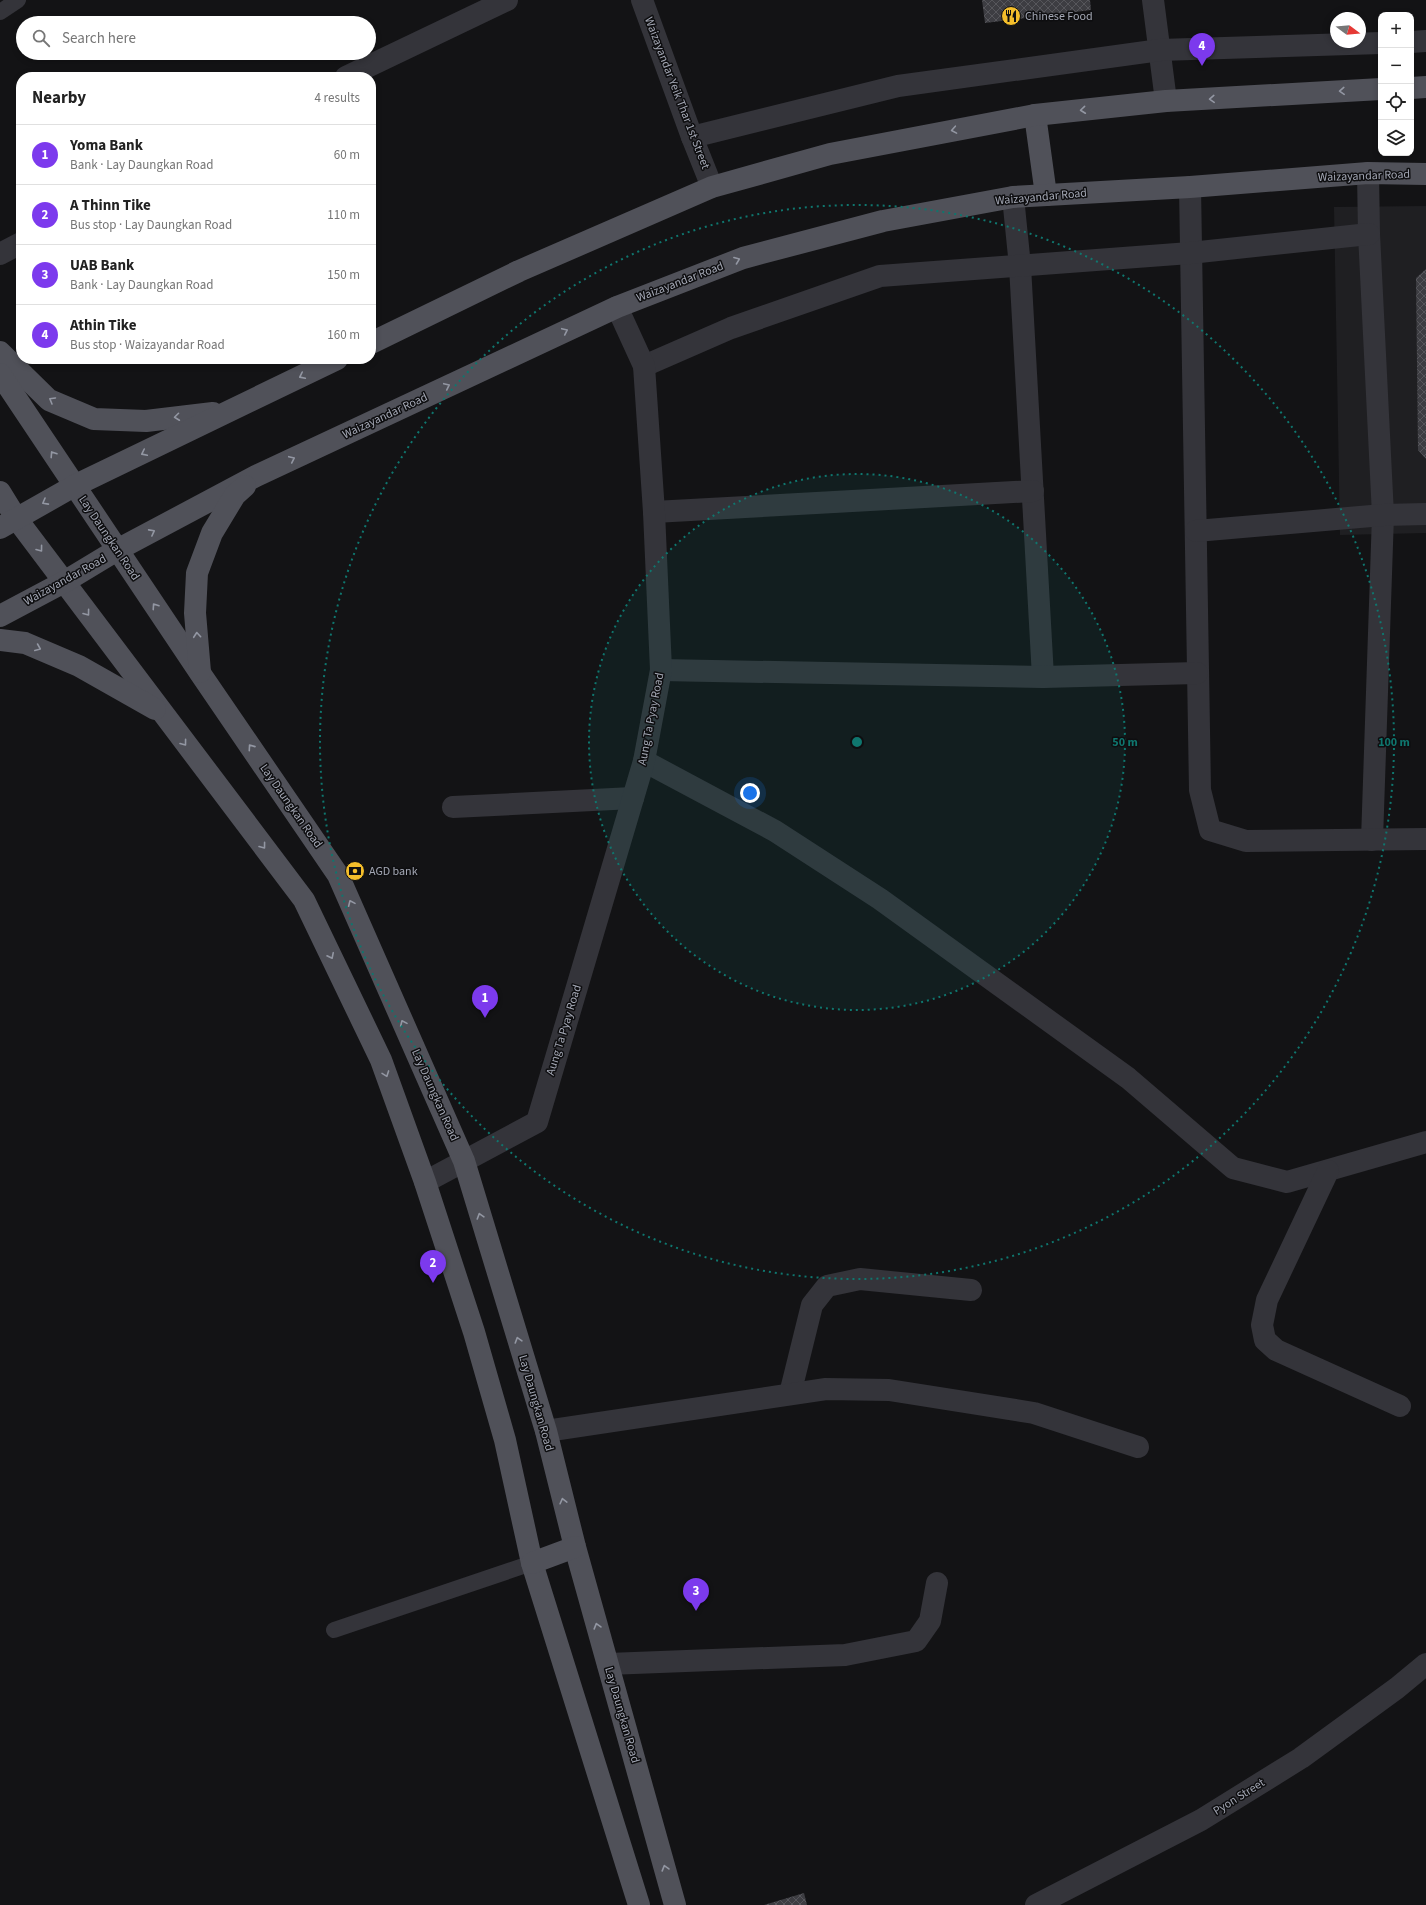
<!DOCTYPE html>
<meta charset="utf-8">
<style>
:root{--surface:#fff;--page:#f2f2f2;--text:#222;--muted:#767676;--line:#e0e0e0;--accent:#7c3aed}
body{margin:0;font-family:"Source Sans 3",sans-serif;background:var(--page);color:var(--text)}
.controls{position:absolute;right:12px;top:12px;display:grid;overflow:hidden;border-radius:8px;box-shadow:0 2px 6px #0003}
.controls button{width:36px;height:36px;display:grid;place-items:center;padding:0;border:0;border-bottom:1px solid var(--line);background:var(--surface);color:var(--text);font:20px sans-serif}
.compass{position:absolute;left:1330px;top:12px;width:36px;height:36px;border-radius:50%;background:var(--surface);box-shadow:0 2px 6px #0003;rotate:106deg}
.you{position:absolute;left:750px;top:793px;width:14px;height:14px;margin:-10px;border:3px solid #fff;border-radius:50%;background:#1a73e8;box-shadow:0 0 0 6px #1a73e833}
.badge{display:grid;place-items:center;width:26px;height:26px;border-radius:50%;background:var(--accent);color:#fff;font-size:13px;font-weight:700}
.pin{position:absolute;translate:-50% -33px;filter:drop-shadow(0 1px 2px #0008)}
.pin::after{content:'';position:absolute;top:21px;width:14px;height:12px;background:inherit;clip-path:polygon(0 0,100% 0,50% 100%)}
.list{margin:0;padding:0;list-style:none}
h2{display:flex;justify-content:space-between;align-items:center;height:52px;margin:0;padding:0 16px;font-size:17px}
h2 small{font-size:13px;font-weight:400;color:var(--muted)}
.list li{display:grid;grid-template-columns:26px 1fr auto;gap:12px;align-items:center;box-sizing:border-box;height:60px;padding:0 16px;border-top:1px solid var(--line)}
.list b{display:block;font-size:15px;white-space:nowrap}
.list p{margin:0;font-size:13px;white-space:nowrap;color:var(--muted)}
.list em{font-size:13px;font-style:normal;color:var(--muted)}
.icon{flex:none;width:22px;height:22px;fill:none;stroke:currentColor;stroke-width:2;stroke-linecap:round;stroke-linejoin:round}
.map{position:relative;flex:none;width:1426px;height:1905px;overflow:hidden}
.search{position:absolute;background:var(--surface);box-shadow:0 2px 6px #0003;left:16px;top:16px;width:360px;height:44px;display:flex;align-items:center;gap:10px;box-sizing:border-box;padding:0 14px;border-radius:22px;color:var(--muted);font-size:15px}
.panel{position:absolute;background:var(--surface);box-shadow:0 2px 6px #0003;left:16px;top:72px;width:360px;height:292px;border-radius:16px}
.map>svg:first-child{display:block}
.built{fill:#1f1f22}
.building{fill:url(#building-cross-hatch)}
.lines{fill:none;stroke-linecap:round;stroke-linejoin:round}
.lane{stroke:#34343a;stroke-width:16}
.street{stroke:#34343a;stroke-width:22}
.primary{stroke:#505159;stroke-width:22}
.oneway{stroke:#9397a3}
.ring{fill:none;stroke:#0f766e;stroke-width:2;stroke-dasharray:2 4}
.labels{text-anchor:middle;dominant-baseline:central;stroke-width:3;stroke-linejoin:round;paint-order:stroke}
.poi-label{font-size:12px;fill:#a4a8b5;stroke:#0e0e10;text-anchor:start}
.street-label{font-size:12px;fill:#a4a8b5;stroke:#0e0e10}
.centre{fill:#0f766e;stroke:#0e0e10;stroke-width:2}
.ring-label{font-size:12px;text-anchor:middle;font-weight:bold;fill:#0f766e;stroke:#0e0e10;stroke-width:3;stroke-linejoin:round;paint-order:stroke}
</style>
<div class="map">
<svg width="1426" height="1905" viewBox="0 0 1426 1905">
<defs>
<pattern id="building-cross-hatch" width="8" height="8" patternUnits="userSpaceOnUse"><rect width="8" height="8" fill="#3d3d42"/><path d="M0 0l8 8M0 8l8-8" fill="none" stroke="#56565b"/></pattern>
</defs>
<rect width="100%" height="100%" fill="#131315"/>
<path class="built" d="M1426 206V533L1340 535 1334 207Z"/>
<g class="building">
<path d="M982 0H1090L1091 10 985 23Z"/>
<path d="M1426 269V459L1418 450 1416 278Z"/>
<path d="M804 1893 807 1905H764Z"/>
</g>
<g class="lines">
<g class="lane">
<path d="M0 12 18 0"/>
<path d="M334 1630 532 1563"/>
</g>
<g class="street">
<path d="M642 0 692 137 712 187"/>
<path d="M1153 0 1166 101"/>
<path d="M1411 42 1426 41"/>
<path d="M346 77 507 0"/>
<path d="M692 137 898 86 1160 50 1381 43"/>
<path d="M1368 173 1369 234 1383 515 1372 840"/>
<path d="M1190 187 1200 790 1210 830 1246 841 1426 839"/>
<path d="M1013 197 1020 266 1043 677"/>
<path d="M0 254 21 243"/>
<path d="M644 366 731 328 880 276 1190 253 1369 234"/>
<path d="M654 512 1033 491"/>
<path d="M1196 531 1383 515 1426 514"/>
<path d="M661 670 1043 677 1197 673"/>
<path d="M644 761 775 831 880 899 1128 1078 1233 1168 1287 1182 1426 1142"/>
<path d="M453 807 633 798"/>
<path d="M1328 1171 1267 1300 1262 1325 1265 1340 1276 1350 1400 1406"/>
<path d="M425 1182 537 1122 644 761 661 670 654 512 644 366 617 307"/>
<path d="M790 1394 812 1305 827 1286 860 1279 971 1290"/>
<path d="M546 1431 826 1389 889 1390 1034 1413 1138 1447"/>
<path d="M608 1664 845 1655 916 1641 930 1621 937 1583"/>
<path d="M1036 1905 1201 1820 1301 1758 1397 1688 1426 1664"/>
</g>
<g class="primary">
<path d="M1411 88 1426 87"/>
<path d="M1035 115 1046 195"/>
<path d="M371 343 519 271 712 187 830 154 1035 115 1166 101 1381 89"/>
<path d="M0 352 49 400 94 419 146 421 213 413"/>
<path d="M0 374 200 673 338 875 464 1161 546 1431 575 1547 675 1905"/>
<path d="M0 492 16 518 304 900 381 1060 425 1182 474 1332 505 1440 532 1563 639 1905"/>
<path d="M0 528 74 486 337 359"/>
<path d="M0 616 64 582 117 550 256 476 617 307 743 258 883 221 1013 197 1190 187 1368 173 1426 174"/>
<path d="M0 640 25 643 79 666 155 709"/>
<path d="M200 672 195 613 197 573 212 533 235 495 245 486"/>
<path d="M532 1563 575 1547"/>
</g>
</g>
<defs><path id="oneway-chevron" d="M-2-3.5L2.5 0L-2 3.5" fill="none" stroke-width="1.6" stroke-linecap="round" stroke-linejoin="round"/></defs>
<g class="oneway">
<use href="#oneway-chevron" transform="translate(1342 91) rotate(177)"/>
<use href="#oneway-chevron" transform="translate(1212 99) rotate(177)"/>
<use href="#oneway-chevron" transform="translate(1083 110) rotate(174)"/>
<use href="#oneway-chevron" transform="translate(954 130) rotate(170)"/>
<use href="#oneway-chevron" transform="translate(737 260) rotate(-21)"/>
<use href="#oneway-chevron" transform="translate(565 331) rotate(-25)"/>
<use href="#oneway-chevron" transform="translate(302 376) rotate(154)"/>
<use href="#oneway-chevron" transform="translate(447 386) rotate(-25)"/>
<use href="#oneway-chevron" transform="translate(52 400) rotate(-150)"/>
<use href="#oneway-chevron" transform="translate(177 417) rotate(173)"/>
<use href="#oneway-chevron" transform="translate(144 453) rotate(154)"/>
<use href="#oneway-chevron" transform="translate(53 454) rotate(-123)"/>
<use href="#oneway-chevron" transform="translate(292 459) rotate(-25)"/>
<use href="#oneway-chevron" transform="translate(45 502) rotate(151)"/>
<use href="#oneway-chevron" transform="translate(152 532) rotate(-28)"/>
<use href="#oneway-chevron" transform="translate(40 549) rotate(53)"/>
<use href="#oneway-chevron" transform="translate(155 606) rotate(-124)"/>
<use href="#oneway-chevron" transform="translate(87 613) rotate(53)"/>
<use href="#oneway-chevron" transform="translate(197 635) rotate(-95)"/>
<use href="#oneway-chevron" transform="translate(38 648) rotate(23)"/>
<use href="#oneway-chevron" transform="translate(184 743) rotate(53)"/>
<use href="#oneway-chevron" transform="translate(251 747) rotate(-125)"/>
<use href="#oneway-chevron" transform="translate(263 846) rotate(53)"/>
<use href="#oneway-chevron" transform="translate(351 903) rotate(-114)"/>
<use href="#oneway-chevron" transform="translate(331 956) rotate(64)"/>
<use href="#oneway-chevron" transform="translate(403 1023) rotate(-114)"/>
<use href="#oneway-chevron" transform="translate(386 1074) rotate(70)"/>
<use href="#oneway-chevron" transform="translate(480 1216) rotate(-107)"/>
<use href="#oneway-chevron" transform="translate(518 1340) rotate(-107)"/>
<use href="#oneway-chevron" transform="translate(563 1501) rotate(-104)"/>
<use href="#oneway-chevron" transform="translate(597 1626) rotate(-106)"/>
<use href="#oneway-chevron" transform="translate(665 1868) rotate(-106)"/>
</g>
<circle cx="857" cy="742" r="268" fill="#0f766e" fill-opacity=".12"/>
<g class="ring">
<circle cx="857" cy="742" r="268"/>
<circle cx="857" cy="742" r="537"/>
</g>
<defs>
<symbol id="restaurant-disc" viewBox="-11 -11 22 22"><circle r="9.5" fill="#f4be2b" stroke="#0e0e10"/><path d="M-5-6h1v4h1v-4h1v4h1v-4h1v5L-1.5 .5V6h-2V.5L-5-1ZM5-6V6H3V1.5H1.5Q1.5-4 5-6Z" fill="#111"/></symbol>
<symbol id="bank-disc" viewBox="-11 -11 22 22"><circle r="9.5" fill="#f4be2b" stroke="#0e0e10"/><path d="M-6-4H6V4H-6ZM0-2.3a2.3 2.3 0 1 0 0 4.6a2.3 2.3 0 1 0 0-4.6Z" fill="#111"/></symbol>
</defs>
<g fill-rule="evenodd">
<use href="#restaurant-disc" x="1000" y="5" width="22" height="22"/>
<use href="#bank-disc" x="344" y="860" width="22" height="22"/>
</g>
<g class="labels">
<g class="poi-label">
<text x="1025" y="16">Chinese Food</text>
<text x="369" y="871">AGD bank</text>
</g>
<g class="street-label">
<text transform="translate(677 93) rotate(69)">Waizayandar Yeik Thar 1st Street</text>
<text transform="translate(1364 176) rotate(-2)">Waizayandar Road</text>
<text transform="translate(1041 197) rotate(-5)">Waizayandar Road</text>
<text transform="translate(680 282) rotate(-21)">Waizayandar Road</text>
<text transform="translate(385 416) rotate(-25)">Waizayandar Road</text>
<text transform="translate(109 538) rotate(56)">Lay Daungkan Road</text>
<text transform="translate(65 580) rotate(-29)">Waizayandar Road</text>
<text transform="translate(651 719) rotate(-79)">Aung Ta Pyay Road</text>
<text transform="translate(291 806) rotate(55)">Lay Daungkan Road</text>
<text transform="translate(564 1030) rotate(-73)">Aung Ta Pyay Road</text>
<text transform="translate(435 1095) rotate(66)">Lay Daungkan Road</text>
<text transform="translate(536 1403) rotate(74)">Lay Daungkan Road</text>
<text transform="translate(622 1715) rotate(74)">Lay Daungkan Road</text>
<text transform="translate(1239 1797) rotate(-32)">Pyon Street</text>
</g>
</g>
<circle cx="857" cy="742" r="6" class="centre"/>
<g class="ring-label">
<text x="1125" y="746">50 m</text>
<text x="1394" y="746">100 m</text>
</g>
</svg>
<div class="controls">
<button>+</button>
<button>−</button>
<button><svg class="icon" aria-label="locate" viewBox="0 0 24 24"><circle cx="12" cy="12" r="6"/><path d="M12 2v4M12 18v4M2 12h4M18 12h4"/></svg></button>
<button><svg class="icon" aria-label="layers" viewBox="0 0 24 24"><path d="M12 4l9 5-9 5-9-5zM3 14l9 5 9-5"/></svg></button>
</div>
<svg class="compass" viewBox="-18 -18 36 36"><path d="M0-13l5 13h-10z" fill="#e53935"/><path d="M0 13l5-13h-10z" fill="#767676"/></svg>
<div class="you"></div>
<div class="pin badge" style="left:485px;top:1018px">1</div>
<div class="pin badge" style="left:433px;top:1283px">2</div>
<div class="pin badge" style="left:696px;top:1611px">3</div>
<div class="pin badge" style="left:1202px;top:66px">4</div>
<div class="search"><svg class="icon" aria-label="search" viewBox="0 0 24 24"><circle cx="10" cy="10" r="6"/><path d="M15 15l6 6"/></svg>Search here</div>
<section class="panel">
<h2>Nearby<small>4 results</small></h2>
<ul class="list">
<li><span class="badge">1</span><div><b>Yoma Bank</b><p>Bank · Lay Daungkan Road</p></div><em>60 m</em></li>
<li><span class="badge">2</span><div><b>A Thinn Tike</b><p>Bus stop · Lay Daungkan Road</p></div><em>110 m</em></li>
<li><span class="badge">3</span><div><b>UAB Bank</b><p>Bank · Lay Daungkan Road</p></div><em>150 m</em></li>
<li><span class="badge">4</span><div><b>Athin Tike</b><p>Bus stop · Waizayandar Road</p></div><em>160 m</em></li>
</ul>
</section>
</div>
